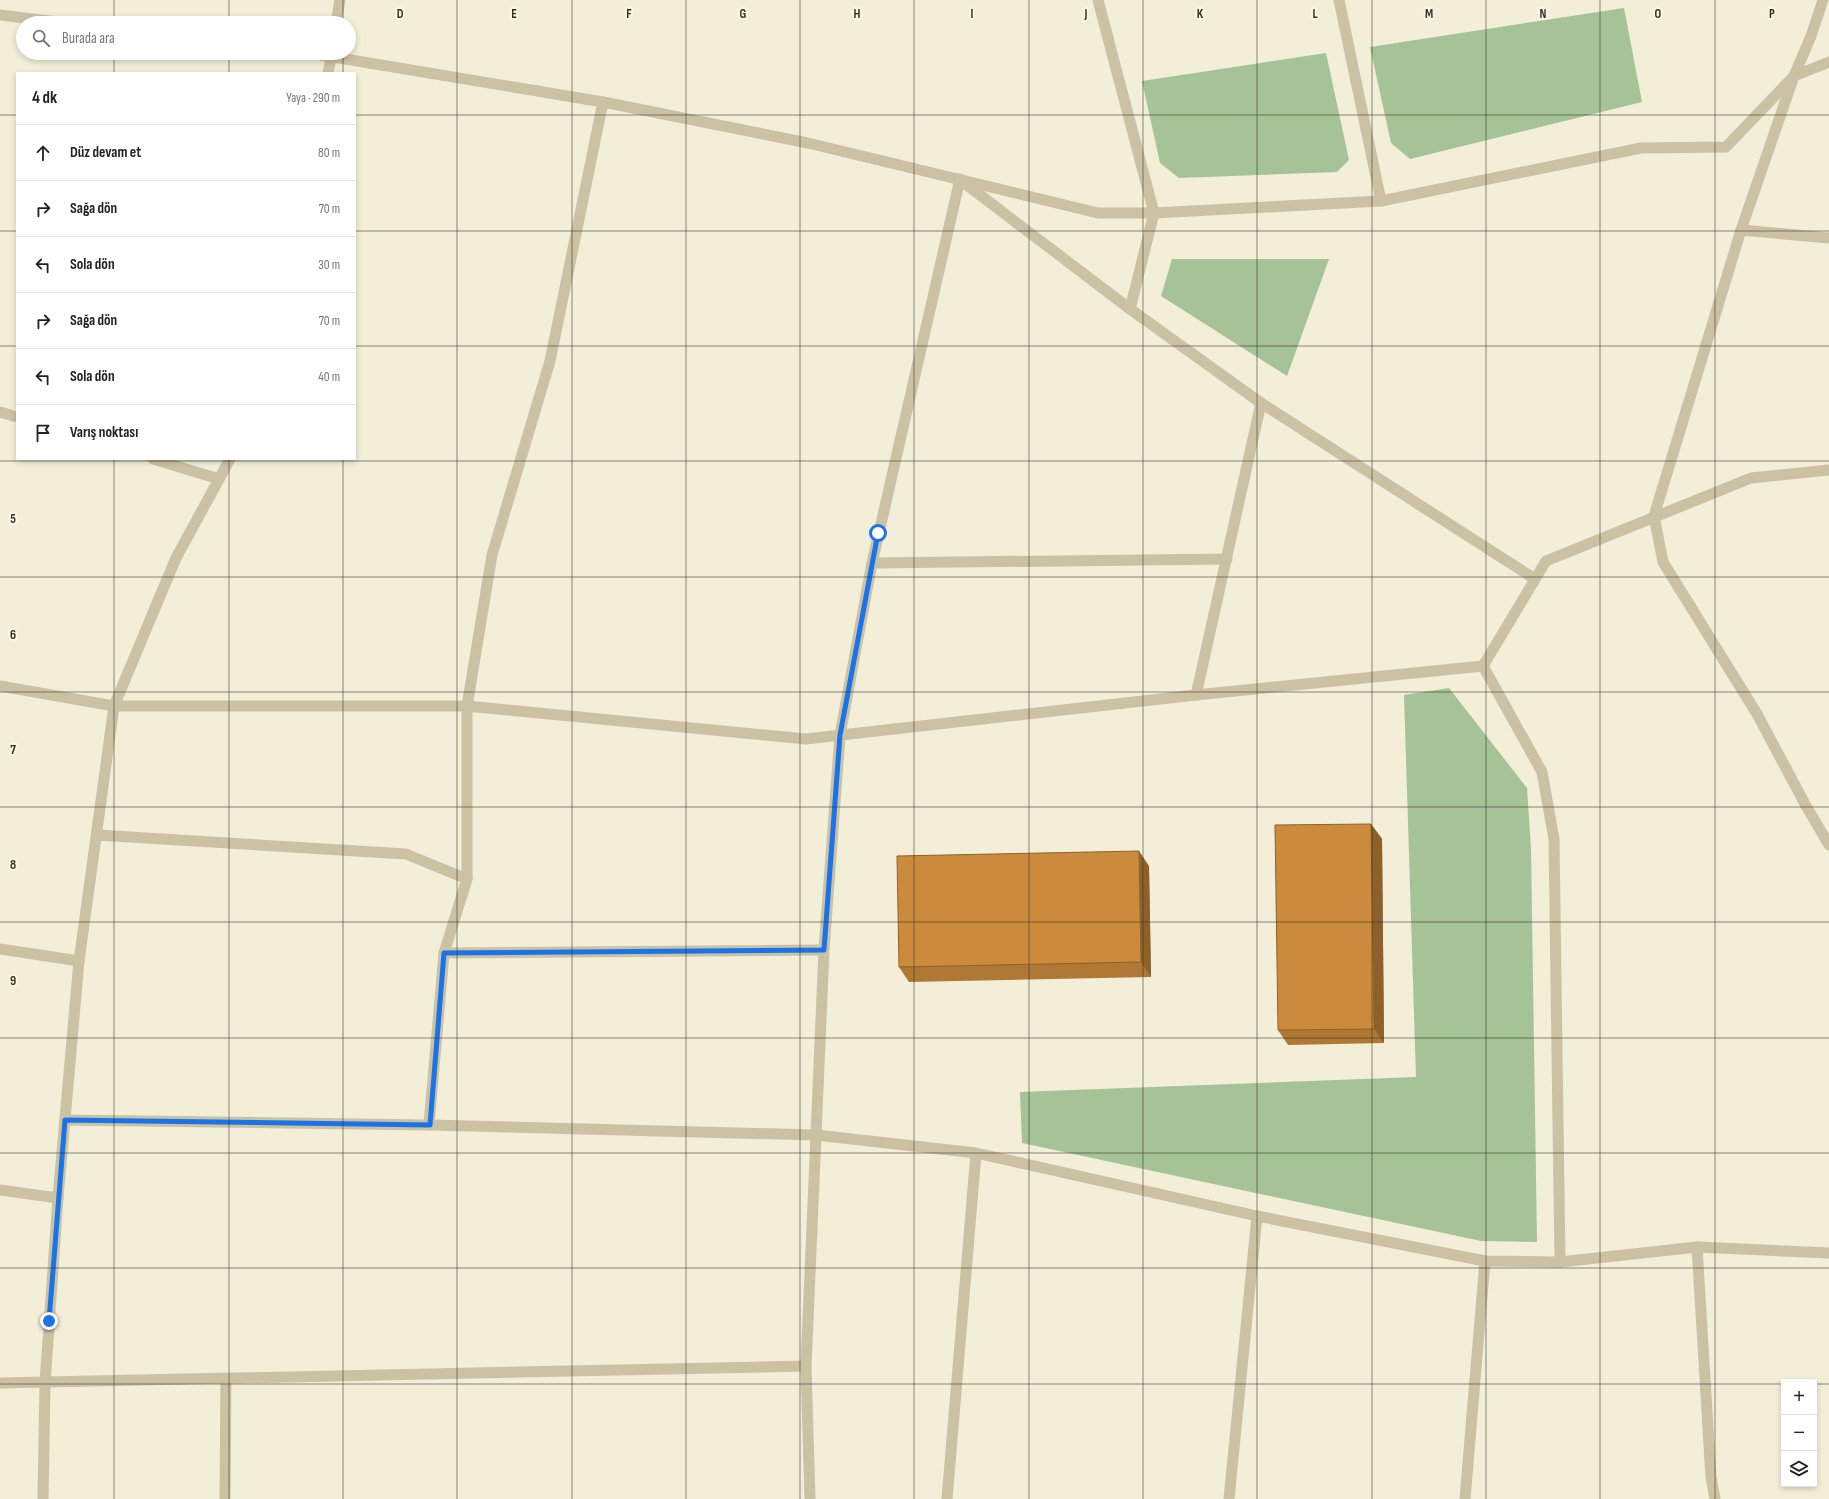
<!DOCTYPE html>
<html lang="tr">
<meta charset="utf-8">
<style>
:root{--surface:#fff;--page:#f2f2f2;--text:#222;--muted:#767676;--line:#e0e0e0}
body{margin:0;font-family:"Sofia Sans Condensed",sans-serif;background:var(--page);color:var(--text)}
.controls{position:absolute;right:12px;bottom:12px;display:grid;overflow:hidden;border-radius:0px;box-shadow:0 2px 6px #0003}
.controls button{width:36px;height:36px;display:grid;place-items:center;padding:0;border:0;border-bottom:1px solid var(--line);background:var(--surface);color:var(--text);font:20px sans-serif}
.stop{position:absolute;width:12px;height:12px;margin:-9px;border:3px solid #1a73e8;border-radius:50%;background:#fff}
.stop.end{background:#1a73e8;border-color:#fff;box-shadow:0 1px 4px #0008}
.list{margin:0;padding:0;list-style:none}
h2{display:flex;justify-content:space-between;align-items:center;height:52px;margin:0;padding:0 16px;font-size:17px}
h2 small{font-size:13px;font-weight:400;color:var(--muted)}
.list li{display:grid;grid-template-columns:26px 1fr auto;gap:12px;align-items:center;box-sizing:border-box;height:56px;padding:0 16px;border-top:1px solid var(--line)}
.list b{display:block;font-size:15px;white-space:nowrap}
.list em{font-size:13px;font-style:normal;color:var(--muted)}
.icon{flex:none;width:22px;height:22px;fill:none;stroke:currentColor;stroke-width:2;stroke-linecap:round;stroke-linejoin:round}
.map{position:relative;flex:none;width:1829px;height:1499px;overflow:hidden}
.search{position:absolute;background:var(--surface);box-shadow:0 2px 6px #0003;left:16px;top:16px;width:340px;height:44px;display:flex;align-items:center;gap:10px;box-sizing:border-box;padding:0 14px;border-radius:22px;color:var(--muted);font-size:15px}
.panel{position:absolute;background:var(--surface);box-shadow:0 2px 6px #0003;left:16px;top:72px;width:340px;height:388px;border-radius:0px}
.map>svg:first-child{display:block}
.green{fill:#a6c297}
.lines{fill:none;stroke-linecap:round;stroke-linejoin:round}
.minor{stroke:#cbc1a3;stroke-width:11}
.tertiary{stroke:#cbc1a3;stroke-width:11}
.wall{fill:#af7834}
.shaded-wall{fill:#8f612a}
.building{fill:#cc8b3c;stroke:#8f612a}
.route{stroke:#1a73e8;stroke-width:5}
.grid{fill:none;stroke:#352f26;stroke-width:1;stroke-opacity:0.55}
.grid-label{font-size:13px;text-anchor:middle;font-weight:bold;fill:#352f26;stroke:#faf7e4;stroke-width:4;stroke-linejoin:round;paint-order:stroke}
</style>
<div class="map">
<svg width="1829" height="1499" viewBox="0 0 1829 1499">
<rect width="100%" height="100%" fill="#f2eed8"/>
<g class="green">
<path d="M1624 8 1642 102 1410 159 1391 143 1370 47Z"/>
<path d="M1326 53 1349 160 1337 172 1179 178 1160 163 1142 81Z"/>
<path d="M1172 259H1329L1287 376 1161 296Z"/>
<path d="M1449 688 1527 788 1531 848 1537 1242 1481 1241 1022 1143 1020 1092 1416 1077 1404 695Z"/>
</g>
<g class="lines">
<g class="minor">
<path d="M1098 0 1154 213 1130 309"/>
<path d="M1339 0 1381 201"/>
<path d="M0 15 66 23"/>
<path d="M309 53 603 102 808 143 1098 213H1154L1381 201 1641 148 1726 147 1794 76 1829 62"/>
<path d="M963 182 1130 309 1261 403 1535 579"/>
<path d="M1741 230 1829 238"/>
<path d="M0 412 17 417"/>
<path d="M153 459 219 479"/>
<path d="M872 563 1227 559"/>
<path d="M0 686 114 706H467L806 739 1196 695 1483 666"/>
<path d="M1196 695 1261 403"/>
<path d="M97 835 406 854 467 879"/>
<path d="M444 953 824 950"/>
<path d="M65 1120 429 1125 816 1135 976 1153 1257 1216 1485 1261 1560 1262 1697 1247 1829 1253"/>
<path d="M429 1125 444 953 467 879V706L492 555 550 361 603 102"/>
<path d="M0 1190 58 1198"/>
<path d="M1697 1247 1711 1477 1715 1499"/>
<path d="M1560 1262 1554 839 1542 772 1483 666 1546 561 1751 478 1829 470"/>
<path d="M0 1383 806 1366"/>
<path d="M43 1499 45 1383 58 1198 79 961"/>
<path d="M225 1499 226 1379"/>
<path d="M810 1499 806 1366 824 950 840 735 872 563 960 179"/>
<path d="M947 1499 976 1153"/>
<path d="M1229 1499 1257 1216"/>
<path d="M1465 1499 1485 1261"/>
</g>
<g class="tertiary">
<path d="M1823 0 1811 36 1794 76 1741 230 1654 516 1663 562 1757 714 1805 804 1829 845"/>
<path d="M336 23 340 0"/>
<path d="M328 73 332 53"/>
<path d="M0 949 79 961 114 706 176 558 230 459"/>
</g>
</g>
<g class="wall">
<path d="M1371 824 1382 839 1384 1043 1288 1045 1278 1030Z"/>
<path d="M1149 866 1151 977 909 982 899 967Z"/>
</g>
<g class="shaded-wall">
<path d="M1371 824 1382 839 1384 1043 1374 1029Z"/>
<path d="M1139 851 1149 866 1151 977 1141 962Z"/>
</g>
<g class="building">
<path d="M1371 824 1374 1029 1278 1030 1275 825Z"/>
<path d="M1139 851 1141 962 899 967 897 856Z"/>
</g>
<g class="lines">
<path class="route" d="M49 1321 65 1120 430 1125 444 953 824 950 840 735 878 533"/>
</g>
<path class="grid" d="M114 0V23M229 0V23M343 0V23M457 0V1499M572 0V1499M686 0V1499M800 0V1499M914 0V1499M1029 0V1499M1143 0V1499M1257 0V1499M1372 0V1499M1486 0V1499M1600 0V1499M1715 0V1499M114 53V73M229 53V73M343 53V73M0 115H17M355 115H1829M0 231H17M355 231H1829M0 346H17M355 346H1829M114 459V1499M229 459V1499M343 459V1499M0 461H1829M0 577H1829M0 692H1829M0 807H1829M0 922H1829M0 1038H1829M0 1153H1829M0 1268H1829M0 1384H1784M1814 1384H1829"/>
<g class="grid-label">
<text x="400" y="18">D</text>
<text x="514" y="18">E</text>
<text x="629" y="18">F</text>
<text x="743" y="18">G</text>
<text x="857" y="18">H</text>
<text x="972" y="18">I</text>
<text x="1086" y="18">J</text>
<text x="1200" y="18">K</text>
<text x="1315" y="18">L</text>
<text x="1429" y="18">M</text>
<text x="1543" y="18">N</text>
<text x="1658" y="18">O</text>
<text x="1772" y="18">P</text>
<text x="13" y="523">5</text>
<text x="13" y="639">6</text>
<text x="13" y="754">7</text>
<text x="13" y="869">8</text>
<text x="13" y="985">9</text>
</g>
</svg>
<div class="controls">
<button>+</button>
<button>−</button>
<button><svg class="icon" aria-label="layers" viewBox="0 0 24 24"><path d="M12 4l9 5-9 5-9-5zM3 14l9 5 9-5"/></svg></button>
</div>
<div class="stop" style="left:878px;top:533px"></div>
<div class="stop end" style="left:49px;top:1321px"></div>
<div class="search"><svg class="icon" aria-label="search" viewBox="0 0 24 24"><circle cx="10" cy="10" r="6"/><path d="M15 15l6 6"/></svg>Burada ara</div>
<section class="panel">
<h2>4 dk<small>Yaya · 290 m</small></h2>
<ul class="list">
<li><svg class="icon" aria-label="ahead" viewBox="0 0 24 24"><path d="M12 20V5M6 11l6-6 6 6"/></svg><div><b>Düz devam et</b></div><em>80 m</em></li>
<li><svg class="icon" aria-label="right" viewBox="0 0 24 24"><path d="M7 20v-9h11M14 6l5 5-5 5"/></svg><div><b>Sağa dön</b></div><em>70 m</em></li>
<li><svg class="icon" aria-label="left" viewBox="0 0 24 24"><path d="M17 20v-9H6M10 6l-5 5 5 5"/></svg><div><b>Sola dön</b></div><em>30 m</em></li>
<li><svg class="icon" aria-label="right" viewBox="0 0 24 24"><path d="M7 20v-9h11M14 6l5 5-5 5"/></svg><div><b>Sağa dön</b></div><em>70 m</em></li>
<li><svg class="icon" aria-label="left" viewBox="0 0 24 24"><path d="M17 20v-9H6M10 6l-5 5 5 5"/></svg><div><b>Sola dön</b></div><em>40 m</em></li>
<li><svg class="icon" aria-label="arrive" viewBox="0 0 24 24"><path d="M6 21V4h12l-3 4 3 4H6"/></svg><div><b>Varış noktası</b></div></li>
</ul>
</section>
</div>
